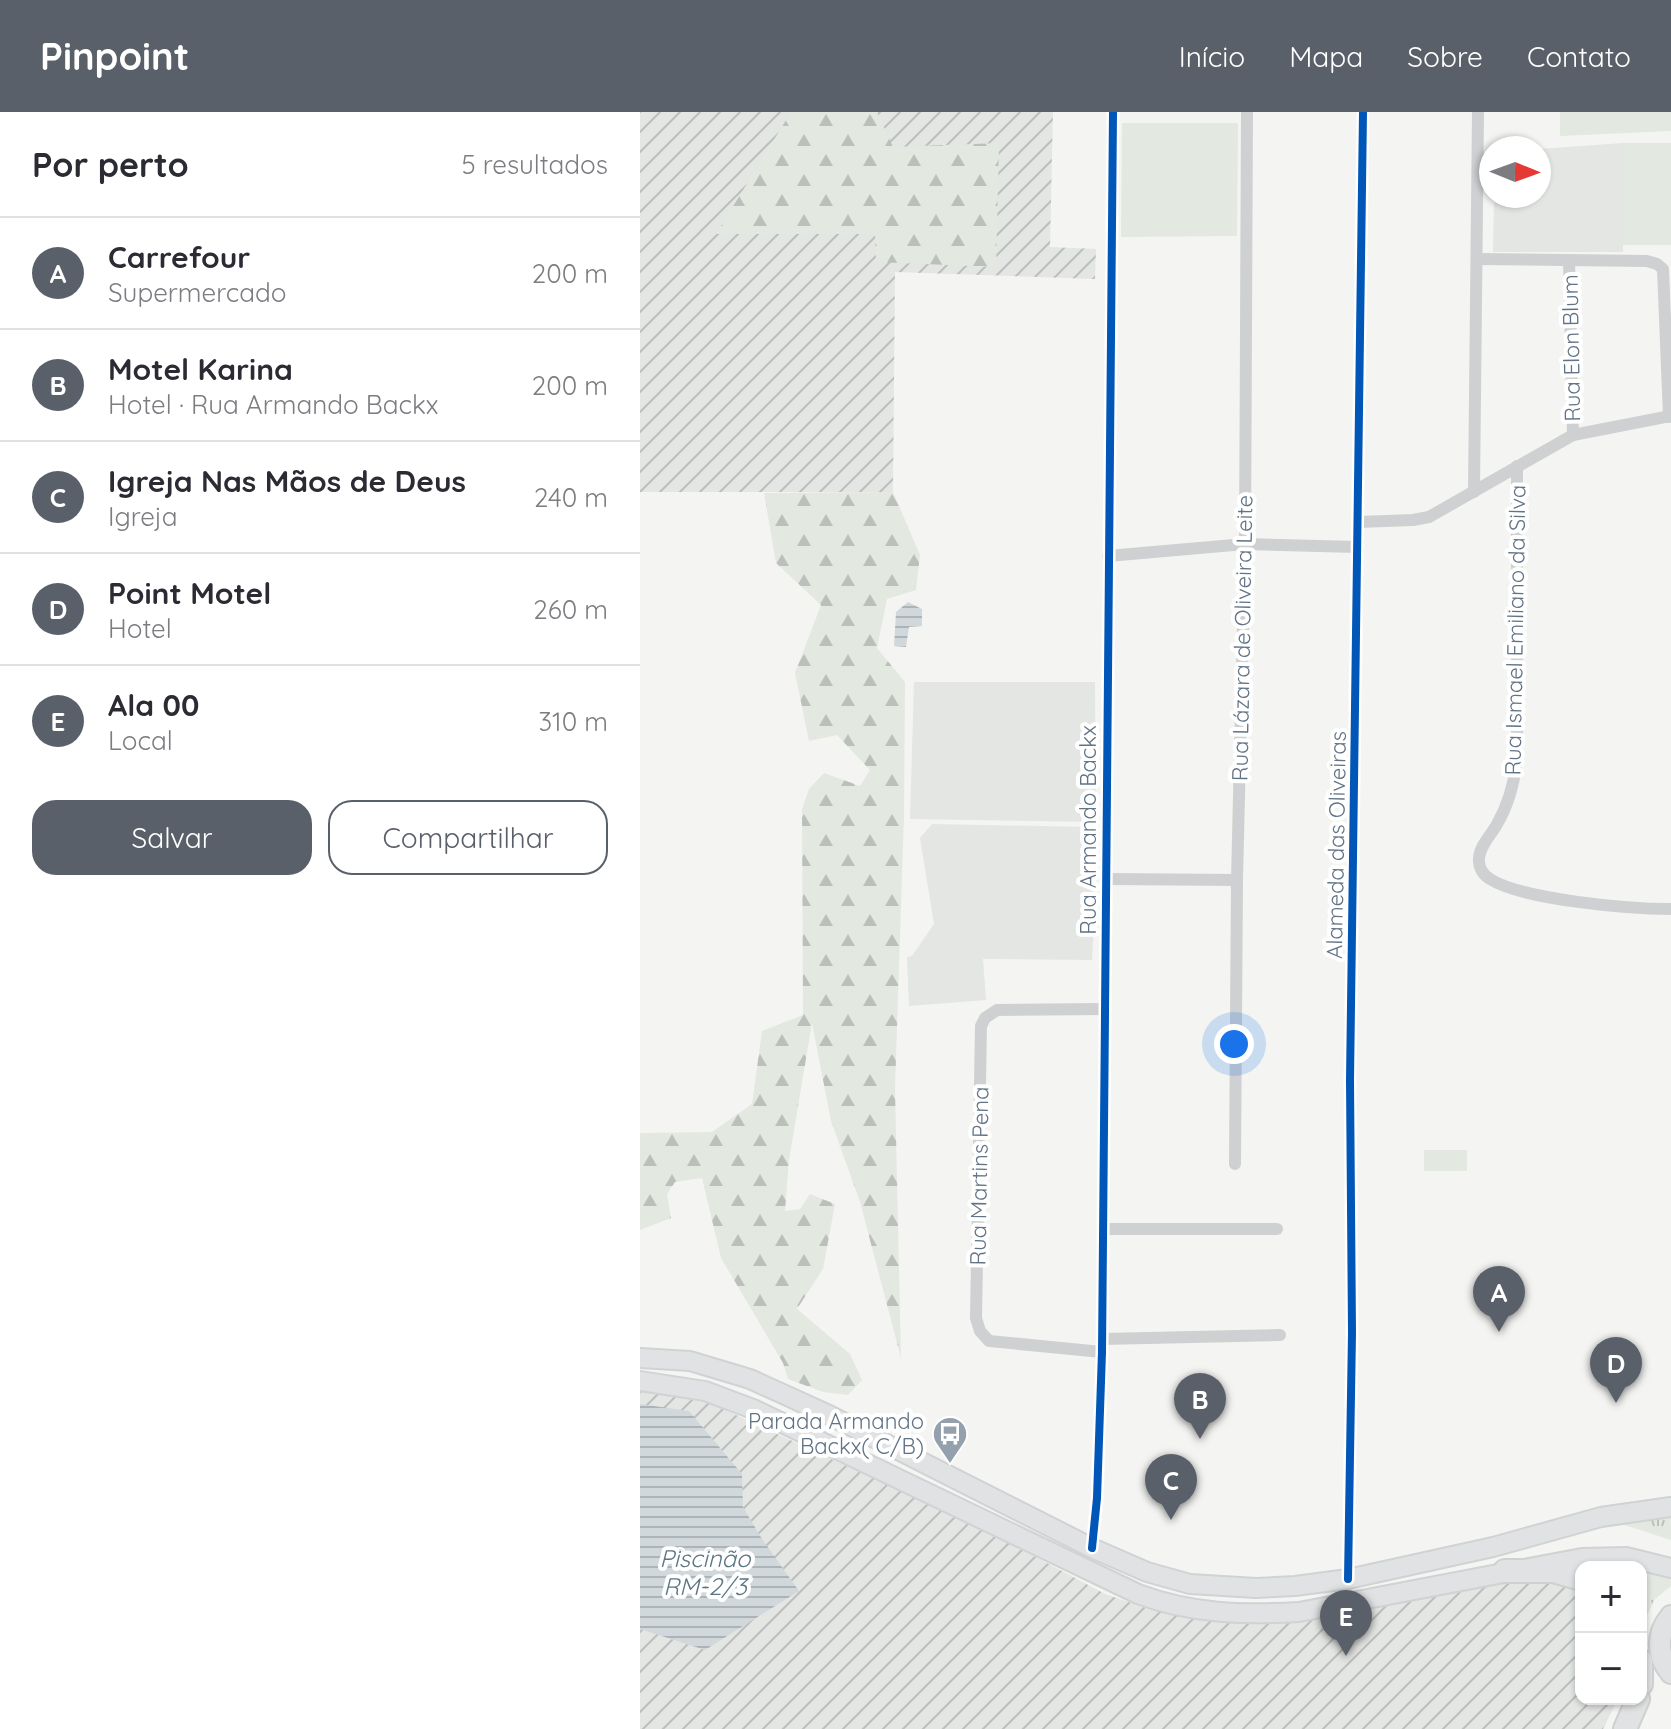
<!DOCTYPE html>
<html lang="pt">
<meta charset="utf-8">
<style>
:root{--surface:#fff;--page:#f2f2f3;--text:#2b2b33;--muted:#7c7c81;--line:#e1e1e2;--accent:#5a6069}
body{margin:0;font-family:Quicksand,sans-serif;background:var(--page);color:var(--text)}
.controls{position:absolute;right:24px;bottom:24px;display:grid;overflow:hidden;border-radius:16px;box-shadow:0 2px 6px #0004}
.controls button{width:72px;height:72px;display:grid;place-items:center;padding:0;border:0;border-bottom:2px solid var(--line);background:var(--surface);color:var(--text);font:40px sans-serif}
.compass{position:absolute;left:839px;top:24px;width:72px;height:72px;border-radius:50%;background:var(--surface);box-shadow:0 2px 6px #0004;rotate:91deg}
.you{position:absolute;left:594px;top:932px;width:28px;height:28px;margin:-20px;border:6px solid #fff;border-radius:50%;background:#1a73e8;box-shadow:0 0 0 12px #1a73e833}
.badge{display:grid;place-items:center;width:52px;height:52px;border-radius:50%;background:var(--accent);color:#fff;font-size:26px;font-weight:700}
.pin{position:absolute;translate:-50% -66px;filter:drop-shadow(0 2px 4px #0008)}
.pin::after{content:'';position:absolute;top:42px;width:28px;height:24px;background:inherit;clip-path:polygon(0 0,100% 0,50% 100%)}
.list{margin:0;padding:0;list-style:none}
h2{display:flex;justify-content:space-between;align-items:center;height:104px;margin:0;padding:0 32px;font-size:34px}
h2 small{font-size:26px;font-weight:400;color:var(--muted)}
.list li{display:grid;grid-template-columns:52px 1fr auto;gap:24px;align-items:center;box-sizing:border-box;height:112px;padding:0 32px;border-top:2px solid var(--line)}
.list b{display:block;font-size:30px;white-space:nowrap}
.list p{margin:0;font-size:26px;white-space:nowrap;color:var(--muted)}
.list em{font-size:26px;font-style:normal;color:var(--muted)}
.actions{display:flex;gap:16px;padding:24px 32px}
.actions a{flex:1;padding:18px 0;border:2px solid var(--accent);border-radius:24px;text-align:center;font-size:28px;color:var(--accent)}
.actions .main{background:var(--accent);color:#fff}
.map{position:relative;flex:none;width:1031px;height:1617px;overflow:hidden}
header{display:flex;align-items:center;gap:48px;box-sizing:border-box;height:112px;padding:0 40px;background:var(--accent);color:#fff}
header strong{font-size:38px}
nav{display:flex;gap:44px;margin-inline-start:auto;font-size:28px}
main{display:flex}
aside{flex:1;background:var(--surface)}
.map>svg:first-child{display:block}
.built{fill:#e4e6e4}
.industrial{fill:url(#industrial-furrows)}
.grass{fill:url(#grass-tufts)}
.forest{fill:url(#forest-firs)}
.park{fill:#e3e8e0}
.water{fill:url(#water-rules)}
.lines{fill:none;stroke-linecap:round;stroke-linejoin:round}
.secondary-casing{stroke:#d0d2d3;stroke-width:22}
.trunk-casing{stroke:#cfd1d1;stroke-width:24}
.motorway-casing{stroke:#cfd1d1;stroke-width:26}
.minor{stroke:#cfd0d1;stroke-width:12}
.secondary{stroke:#e1e2e3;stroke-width:18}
.trunk{stroke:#e1e2e3;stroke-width:20}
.motorway{stroke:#e1e2e3;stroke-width:22}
.cycleway-casing{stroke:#fff;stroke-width:13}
.cycleway{stroke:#0057b8;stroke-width:8}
.labels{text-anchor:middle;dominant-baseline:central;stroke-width:8;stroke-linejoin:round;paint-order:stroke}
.street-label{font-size:22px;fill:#617385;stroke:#fff}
.poi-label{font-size:22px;fill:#617385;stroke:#fff;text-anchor:end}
.water-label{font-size:24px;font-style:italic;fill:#5c7683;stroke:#fff}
</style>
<header>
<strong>Pinpoint</strong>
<nav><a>Início</a><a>Mapa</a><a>Sobre</a><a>Contato</a></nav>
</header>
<main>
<aside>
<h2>Por perto<small>5 resultados</small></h2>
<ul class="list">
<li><span class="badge">A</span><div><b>Carrefour</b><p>Supermercado</p></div><em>200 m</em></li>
<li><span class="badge">B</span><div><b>Motel Karina</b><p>Hotel · Rua Armando Backx</p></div><em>200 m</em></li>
<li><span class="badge">C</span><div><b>Igreja Nas Mãos de Deus</b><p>Igreja</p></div><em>240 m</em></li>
<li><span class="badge">D</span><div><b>Point Motel</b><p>Hotel</p></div><em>260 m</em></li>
<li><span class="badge">E</span><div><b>Ala 00</b><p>Local</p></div><em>310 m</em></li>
</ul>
<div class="actions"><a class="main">Salvar</a><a>Compartilhar</a></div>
</aside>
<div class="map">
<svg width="1031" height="1617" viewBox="0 0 1031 1617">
<defs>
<pattern id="industrial-furrows" width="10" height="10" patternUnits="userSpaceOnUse" patternTransform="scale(2)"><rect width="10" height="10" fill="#e4e6e4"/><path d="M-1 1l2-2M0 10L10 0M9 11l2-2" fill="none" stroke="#bcbfbe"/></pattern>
<pattern id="grass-tufts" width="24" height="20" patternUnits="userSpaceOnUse" patternTransform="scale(2)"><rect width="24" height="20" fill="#e3e8e0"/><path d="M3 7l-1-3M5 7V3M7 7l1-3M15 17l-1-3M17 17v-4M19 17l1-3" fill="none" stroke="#bbc0bb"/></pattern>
<pattern id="forest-firs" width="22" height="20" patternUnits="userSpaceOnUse" patternTransform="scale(2)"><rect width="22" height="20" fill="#e3e8e0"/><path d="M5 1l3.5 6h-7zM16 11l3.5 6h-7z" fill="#bbc0bb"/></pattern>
<pattern id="water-rules" width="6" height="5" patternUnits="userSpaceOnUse" patternTransform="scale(2)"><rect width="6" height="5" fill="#d1d8dc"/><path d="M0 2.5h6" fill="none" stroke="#adb4b8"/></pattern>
</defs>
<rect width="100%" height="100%" fill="#f4f5f2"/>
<g class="built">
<path d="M983 31V140H853L854 84H899V37Z"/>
<path d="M274 570H455L456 710 270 707Z"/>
<path d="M292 712 448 715 453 727 444 735 446 764 456 778 452 848 343 847 346 888 269 894 267 845 272 844 294 812 280 726Z"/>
</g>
<g class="industrial">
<path d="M0 0H413L410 135 456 137 455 167 255 160 253 380H0Z"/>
<path d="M0 1275 53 1283 351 1421 465 1482 509 1497 557 1508 642 1509 848 1465 919 1466 941 1479V1587H978L963 1617H0Z"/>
</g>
<g class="grass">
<path d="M1031 1401V1428L975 1410Z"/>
<path d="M1001 1455 1031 1464V1474L1014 1488 1002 1515Z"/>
</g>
<g class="forest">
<path d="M151 0H237L253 35 359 31 356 155 236 150 235 122H76Z"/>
<path d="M253 380 280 443 276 478 247 487 237 536 265 570 264 704 255 976 261 1246 220 1090 191 1009 172 911 149 1048 145 1099 160 1097 170 1082 195 1092 183 1157 157 1197 210 1242 222 1268 208 1283 183 1280 148 1267 143 1251 81 1146 62 1066 35 1070 27 1082 31 1106 0 1118V1021L72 1020 112 992 122 919 163 903 162 697 169 677 184 661 220 674 230 658 197 623 169 629 155 561 181 493 136 451 124 381Z"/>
</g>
<g class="park">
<path d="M920 0H1031V19L920 24Z"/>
<path d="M482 11H598L597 124 481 125Z"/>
<rect x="983" y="31" width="48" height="102"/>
<rect x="784" y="1038" width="43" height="21"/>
</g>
<g class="water">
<path d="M268 490 282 497V514L269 515 266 535 254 534 256 500Z"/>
<path d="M0 1292 49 1299 102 1362 103 1395 122 1427 159 1479 65 1538 0 1517Z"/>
</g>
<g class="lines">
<defs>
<g id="secondary">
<path d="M0 1246 50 1249 110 1267 189 1303 452 1436 507 1460 550 1472 616 1476 655 1474 708 1467 853 1435 961 1405 1031 1395"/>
<path d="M0 1269 65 1279 113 1297 498 1482C552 1502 602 1503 659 1500L942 1446 986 1445 1031 1456"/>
</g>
<path id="trunk" d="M1031 1504C1016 1522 1016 1543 1031 1561"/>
<g id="motorway">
<path d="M865 1459H913L941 1467"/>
<path d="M1001 1549V1572"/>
<path d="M985 1617 998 1587"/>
</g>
</defs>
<use href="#secondary" class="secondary-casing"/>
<use href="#trunk" class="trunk-casing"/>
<use href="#motorway" class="motorway-casing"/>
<g class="minor">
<path d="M837 147 1007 149 1017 152 1023 157 1029 305"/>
<path d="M929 148 933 323"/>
<path d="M877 354V644C875 670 869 692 856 714 850 724 840 734 839 746 838 755 843 763 850 767 883 788 990 797 1031 797"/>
<path d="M834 380 838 0"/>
<path d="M718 410 773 408 789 405 933 323 1031 304"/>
<path d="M468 444 605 432 717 435"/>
<path d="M466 767 597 768"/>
<path d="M595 1052 597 768 605 432 607 0"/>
<path d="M464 1117H637"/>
<path d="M462 1227 640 1223"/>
<path d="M462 1240 349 1229 340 1219 336 1206 341 914 345 906 357 898 465 897"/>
<path d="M452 1436 457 1386 462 1240 473 0"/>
<path d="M708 1467 712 1221 710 968 723 0"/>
</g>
<use href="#secondary" class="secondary"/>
<use href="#trunk" class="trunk"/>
<use href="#motorway" class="motorway"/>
<defs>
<g id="cycleway">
<path d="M452 1436 457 1386 462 1240 473 0"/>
<path d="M708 1467 712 1221 710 968 723 0"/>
</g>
</defs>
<use href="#cycleway" class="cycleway-casing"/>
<use href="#cycleway" class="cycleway"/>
</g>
<defs>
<symbol id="bus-pin" viewBox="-11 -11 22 30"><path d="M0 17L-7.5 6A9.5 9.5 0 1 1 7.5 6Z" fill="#94a0ab" stroke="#fff"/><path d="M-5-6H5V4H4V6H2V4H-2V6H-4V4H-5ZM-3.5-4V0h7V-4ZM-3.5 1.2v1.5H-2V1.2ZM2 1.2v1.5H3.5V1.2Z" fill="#fff"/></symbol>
</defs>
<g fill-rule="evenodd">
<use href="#bus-pin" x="290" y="1302" width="40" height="54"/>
</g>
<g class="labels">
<g class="street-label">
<text transform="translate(931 236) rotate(-91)">Rua Elon Blum</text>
<text transform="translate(875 518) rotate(-89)">Rua Ismael Emiliano da Silva</text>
<text transform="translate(602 526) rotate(-89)">Rua Lázara de Oliveira Leite</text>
<text transform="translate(448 718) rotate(-90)">Rua Armando Backx</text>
<text transform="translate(696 733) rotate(-89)">Alameda das Oliveiras</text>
<text transform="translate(339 1064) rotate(-89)">Rua Martins Pena</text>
</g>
<g class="poi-label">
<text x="284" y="1309">Parada Armando<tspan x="284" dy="25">Backx( C/B)</tspan></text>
</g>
<g class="water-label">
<text x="65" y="1446">Piscinão<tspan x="65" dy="28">RM-2/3</tspan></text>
</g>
</g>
</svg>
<div class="controls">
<button>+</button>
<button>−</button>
</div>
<svg class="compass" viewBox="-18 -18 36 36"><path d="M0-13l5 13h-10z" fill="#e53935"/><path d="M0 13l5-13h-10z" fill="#7c7c81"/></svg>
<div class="you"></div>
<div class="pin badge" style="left:859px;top:1220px">A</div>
<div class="pin badge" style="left:560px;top:1327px">B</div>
<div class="pin badge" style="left:531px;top:1408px">C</div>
<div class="pin badge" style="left:976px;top:1291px">D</div>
<div class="pin badge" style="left:706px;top:1544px">E</div>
</div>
</main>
